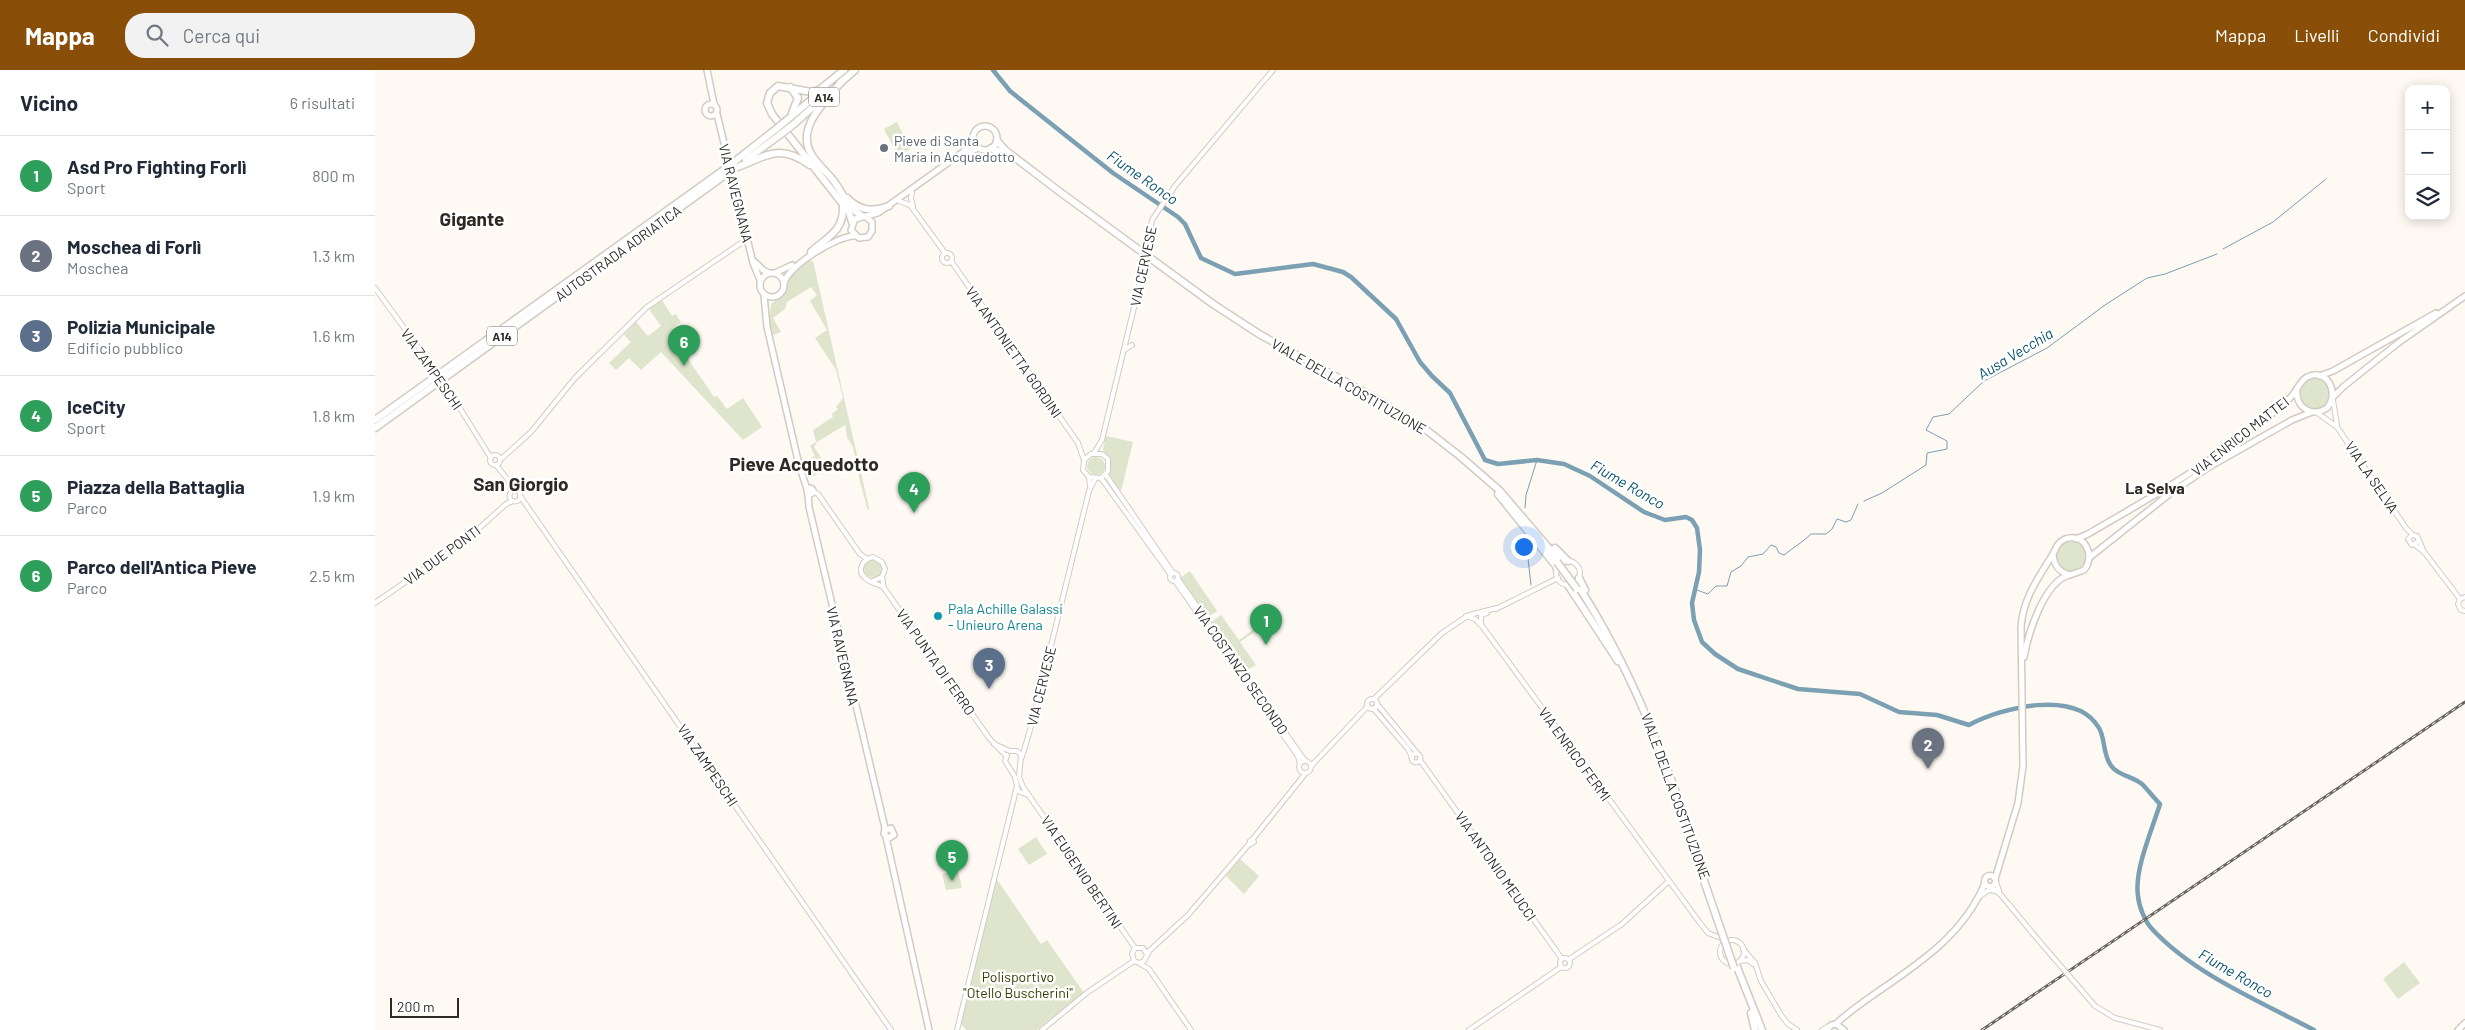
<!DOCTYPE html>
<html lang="it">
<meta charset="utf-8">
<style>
:root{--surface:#fff;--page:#f2f2f3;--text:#1f2937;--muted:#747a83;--line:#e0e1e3;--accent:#894f08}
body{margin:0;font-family:Barlow,sans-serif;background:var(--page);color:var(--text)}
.controls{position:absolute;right:15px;top:15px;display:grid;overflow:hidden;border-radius:10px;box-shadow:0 2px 12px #0003}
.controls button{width:45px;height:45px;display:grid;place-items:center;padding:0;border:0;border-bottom:1px solid var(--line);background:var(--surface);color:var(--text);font:25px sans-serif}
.scale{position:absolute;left:15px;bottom:12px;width:69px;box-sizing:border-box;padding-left:5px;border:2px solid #2d2b28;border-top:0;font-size:14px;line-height:18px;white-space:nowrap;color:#2d2b28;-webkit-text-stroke:4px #fff;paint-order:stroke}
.you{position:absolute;left:1148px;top:476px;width:18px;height:18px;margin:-12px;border:4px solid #fff;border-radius:50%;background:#1a73e8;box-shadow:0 0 0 8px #1a73e833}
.badge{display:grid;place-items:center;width:32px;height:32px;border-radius:50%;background:var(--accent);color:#fff;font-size:16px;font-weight:700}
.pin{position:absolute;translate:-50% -41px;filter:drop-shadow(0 1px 2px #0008)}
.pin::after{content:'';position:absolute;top:26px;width:18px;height:15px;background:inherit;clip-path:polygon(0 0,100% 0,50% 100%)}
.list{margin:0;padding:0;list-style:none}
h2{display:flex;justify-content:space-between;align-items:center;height:65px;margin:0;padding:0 20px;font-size:21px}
h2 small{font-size:16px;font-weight:400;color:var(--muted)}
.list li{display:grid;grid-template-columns:32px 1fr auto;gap:15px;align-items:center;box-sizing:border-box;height:80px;padding:0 20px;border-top:1px solid var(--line)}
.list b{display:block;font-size:19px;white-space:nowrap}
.list p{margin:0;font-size:16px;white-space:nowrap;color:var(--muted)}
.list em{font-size:16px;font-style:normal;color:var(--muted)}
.icon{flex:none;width:28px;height:28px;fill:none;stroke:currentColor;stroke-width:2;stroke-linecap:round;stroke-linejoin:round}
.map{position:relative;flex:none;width:2090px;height:960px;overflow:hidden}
header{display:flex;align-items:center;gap:30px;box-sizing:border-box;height:70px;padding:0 25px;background:var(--accent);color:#fff}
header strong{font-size:24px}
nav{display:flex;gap:28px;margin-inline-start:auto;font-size:18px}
.search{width:350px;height:45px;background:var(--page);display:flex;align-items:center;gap:12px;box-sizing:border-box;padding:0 18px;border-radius:20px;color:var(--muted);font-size:19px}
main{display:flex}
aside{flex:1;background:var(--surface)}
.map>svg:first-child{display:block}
.green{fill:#dfe5cc}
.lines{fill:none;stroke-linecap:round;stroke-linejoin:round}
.stream{stroke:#7ba0b3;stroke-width:1}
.river{stroke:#7ba0b3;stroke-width:4.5}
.secondary-casing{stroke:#d2cbc3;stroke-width:6}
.primary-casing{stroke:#d2cbc3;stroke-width:8}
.highway-casing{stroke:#d2cbc3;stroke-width:9}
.secondary{stroke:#fff;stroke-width:4}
.primary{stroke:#fff;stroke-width:5}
.highway{stroke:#fff;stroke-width:6}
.rail-casing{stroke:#696662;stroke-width:3}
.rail{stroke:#fff;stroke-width:1;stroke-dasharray:4;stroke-linecap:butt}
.secondary-bridge-casing{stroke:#d2cbc3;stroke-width:6;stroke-linecap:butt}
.highway-bridge-casing{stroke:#d2cbc3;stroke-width:9;stroke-linecap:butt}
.secondary-bridge{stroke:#fff;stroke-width:4}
.highway-bridge{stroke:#fff;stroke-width:6}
.worship-dot{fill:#6b7280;stroke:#fff;stroke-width:2}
.culture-dot{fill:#0f9aa8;stroke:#fff;stroke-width:2}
.labels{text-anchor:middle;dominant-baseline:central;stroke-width:5;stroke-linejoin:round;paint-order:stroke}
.shield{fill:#fff;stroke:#6c6b68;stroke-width:1}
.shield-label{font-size:12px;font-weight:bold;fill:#2d2b28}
.worship-label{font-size:14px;fill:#5b616d;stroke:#fff;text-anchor:start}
.street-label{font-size:14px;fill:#2d2b28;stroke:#fff}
.culture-label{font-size:14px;fill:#0d838f;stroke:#fff;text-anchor:start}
.park-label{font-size:14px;fill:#373f02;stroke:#fff}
.water-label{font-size:15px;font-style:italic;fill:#07506c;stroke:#fff}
.quarter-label{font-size:16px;font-weight:bold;fill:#2e2922;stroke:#fff}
.district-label{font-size:19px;font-weight:bold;fill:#2e2922;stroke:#fff}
</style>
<header>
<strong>Mappa</strong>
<div class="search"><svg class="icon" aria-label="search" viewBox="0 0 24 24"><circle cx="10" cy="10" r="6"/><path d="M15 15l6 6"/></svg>Cerca qui</div>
<nav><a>Mappa</a><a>Livelli</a><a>Condividi</a></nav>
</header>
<main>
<aside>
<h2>Vicino<small>6 risultati</small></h2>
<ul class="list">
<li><span class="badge" style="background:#2e9e5b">1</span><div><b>Asd Pro Fighting Forlì</b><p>Sport</p></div><em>800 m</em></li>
<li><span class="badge" style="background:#6b7280">2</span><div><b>Moschea di Forlì</b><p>Moschea</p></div><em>1.3 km</em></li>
<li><span class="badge" style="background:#5c6f8a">3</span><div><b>Polizia Municipale</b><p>Edificio pubblico</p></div><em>1.6 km</em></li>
<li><span class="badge" style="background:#2e9e5b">4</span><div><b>IceCity</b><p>Sport</p></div><em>1.8 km</em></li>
<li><span class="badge" style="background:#2e9e5b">5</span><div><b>Piazza della Battaglia</b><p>Parco</p></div><em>1.9 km</em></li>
<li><span class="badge" style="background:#2e9e5b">6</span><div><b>Parco dell'Antica Pieve</b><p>Parco</p></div><em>2.5 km</em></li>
</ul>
</aside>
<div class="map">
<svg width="2090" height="960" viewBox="0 0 2090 960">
<rect width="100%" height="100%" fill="#fef9f2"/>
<g class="green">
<path d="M522 52 535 79 523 86 509 59Z"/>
<path d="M433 190 438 191 494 438 493 441 485 412 478 377 472 367 470 355 442 372 439 377 451 395 464 389 436 408 427 393 440 386 435 376 441 372 438 360 458 347 457 344 463 339 461 337 468 328 461 300 440 268 452 260 435 231 442 225 436 217 412 232 410 239 398 248 406 262 398 265 394 252 396 234 409 224 414 206Z"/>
<path d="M287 230 297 246 301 244 306 252 297 258 301 264 298 267 339 327 342 326 352 339 368 328 387 357 368 370 286 282 266 300 254 288 241 300 234 293 256 272 249 265 261 252 273 266 286 256 274 239Z"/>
<circle cx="1940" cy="324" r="16"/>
<path d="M733 352 731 366 758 372 746 421 734 408 736 393 728 380Z"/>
<circle cx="721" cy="396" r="9"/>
<circle cx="1696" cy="486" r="16"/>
<circle cx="498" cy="499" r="9"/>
<path d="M815 501 842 541 832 548 805 508Z"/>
<path d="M846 545 864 570 886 554 888 556 865 572 881 595 874 599H869L835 553Z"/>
<path d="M661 767 672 784 654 795 643 779Z"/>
<path d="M865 789 884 806 869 824 851 806Z"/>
<path d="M583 800 587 818 571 820 567 804Z"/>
<path d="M621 808 666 874 672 870 709 923 662 960H591L586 954Z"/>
<path d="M2029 892 2045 913 2023 929 2008 909Z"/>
</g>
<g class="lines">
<g class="stream">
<path d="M1848 179 1898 152 1951 109"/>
<path d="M1489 431 1507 423 1551 395 1552 383 1572 379V371L1551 360 1558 347 1574 344 1609 311 1672 278 1730 235 1772 208 1790 204 1842 184"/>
<path d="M1150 438 1151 425 1162 390"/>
<path d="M1150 462 1156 515"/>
<path d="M1319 519 1333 524 1341 516H1352L1356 502 1366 496 1373 487 1388 484 1396 475 1401 477 1404 483 1409 485C1419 477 1428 472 1436 464H1451L1457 459 1462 449 1471 452 1476 450 1483 434"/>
</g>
<path class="river" d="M618 0 635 21 738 103 803 147 810 154 826 188 860 204 938 194 968 202 976 207 1021 249 1045 292 1057 306 1075 323 1110 390 1123 394 1162 390 1189 394 1215 406 1269 442 1290 450 1311 447 1317 450 1322 458 1325 480 1324 502 1317 533 1319 550 1327 572 1340 584 1363 599 1423 619 1485 624 1524 642 1562 645 1594 655C1625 638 1701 618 1724 658 1730 668 1728 683 1735 694 1741 705 1757 706 1767 714 1773 720 1779 728 1785 734 1777 760 1759 800 1763 826 1764 837 1770 852 1778 860 1819 904 1886 932 1939 960"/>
<defs>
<g id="secondary">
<path d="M537 122 536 128 538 137"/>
<path d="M524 131 535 135 570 183"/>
<path d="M771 182 777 150 800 116 898 0"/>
<circle cx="572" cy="188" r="5"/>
<path d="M576 191 703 373 709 390"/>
<path d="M0 218 59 299"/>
<path d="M749 280 757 275"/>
<path d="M71 316 116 388"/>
<path d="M1958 330 1962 355"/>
<path d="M1941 342 1962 357 2031 458 2038 465"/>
<path d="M719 383 727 370 770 192"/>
<circle cx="120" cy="390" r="5"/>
<path d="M125 390 156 362 200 308 272 237 372 169"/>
<path d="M121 395 141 420"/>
<path d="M731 405 798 503"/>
<path d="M714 407 726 408 733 401V389L727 384H716L709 390 708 400 714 407 715 416"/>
<path d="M726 408 796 505"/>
<circle cx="140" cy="426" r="5.5"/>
<path d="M438 421 443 424 485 484 492 489"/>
<path d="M145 426 516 960"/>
<path d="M2044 471 2037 475 2033 469 2037 465 2042 466 2049 482"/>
<path d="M2040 475 2050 483 2085 529"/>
<circle cx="1193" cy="503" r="12"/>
<circle cx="799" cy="507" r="4"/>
<path d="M507 507 509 518 614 668 631 686"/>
<path d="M803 509 930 691"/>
<path d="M498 511 507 507 510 499 507 492 498 487C488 489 481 500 490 508 495 513 502 513 508 517"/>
<path d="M800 511 923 686 925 694"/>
<path d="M2090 527 2085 529 2083 534 2086 540 2090 541"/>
<path d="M0 533 91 470 131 434 138 431"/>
<path d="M1121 539 1183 508"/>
<path d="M1091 546 1100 549 1107 556 1325 853 1333 863 1351 870"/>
<path d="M1106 554V545L1112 543"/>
<path d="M999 629 1067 563 1094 545 1122 538"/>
<circle cx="997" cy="634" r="5"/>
<path d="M1002 634 1042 683"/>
<path d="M998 638 1033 679 1037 687"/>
<path d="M619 674 635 681H642L646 685 644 707 648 717 760 878"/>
<circle cx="1041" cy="688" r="4.5"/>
<path d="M632 685 630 691 640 707 643 721 653 725"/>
<path d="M647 687 657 653 714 421 720 409"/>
<path d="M1045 690 1187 889"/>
<circle cx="930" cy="697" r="6"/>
<path d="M936 696 993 636"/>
<path d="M877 770 930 704"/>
<path d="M878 770 879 772 876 774 875 771Z"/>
<path d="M1621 812 1624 821"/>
<path d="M1615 816 1626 825 1659 865"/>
<path d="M1605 826 1614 820 1620 821"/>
<circle cx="1357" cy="882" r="12"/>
<path d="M760 878H768L772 884"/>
<path d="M1368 879 1380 893 1386 911 1406 945 1413 954 1422 960"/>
<circle cx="1190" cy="893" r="5"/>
<path d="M1193 890 1247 854 1294 811"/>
<path d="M759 891 764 893 769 891 774 881 813 845 875 773"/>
<path d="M759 891 757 884 760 878"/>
<path d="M1365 891 1373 890 1378 894"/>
<path d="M764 893 774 899 816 960"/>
<path d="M1720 936 1740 948 1785 960"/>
<path d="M582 960 642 716"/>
<path d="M667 960 713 922 759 891"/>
<path d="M1094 960 1186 897"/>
<path d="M1447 960 1454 956"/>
</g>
<g id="primary">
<path d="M332 0 339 34"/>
<circle cx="336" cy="40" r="6"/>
<path d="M342 44 378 193 385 210"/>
<circle cx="610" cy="68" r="12"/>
<path d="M591 83 604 78"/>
<path d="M491 147 497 152V161L493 167 484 168 476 160 480 149 503 143 588 82 598 69"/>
<path d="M380 192 388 200 394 203"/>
<circle cx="397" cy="215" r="12"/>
<path d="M400 203 417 195"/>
<path d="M409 214C411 197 463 165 480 166"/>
<path d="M389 225 392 257 424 395 432 419"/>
<path d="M1944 306 1958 301 2061 243"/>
<path d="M1958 327 1968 317 2023 273 2090 226"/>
<circle cx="435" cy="421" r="3"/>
<path d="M433 424 434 437 510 758 509 764 514 768 519 765 516 758 510 761"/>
<path d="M1701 469 1713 464C1766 433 1819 404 1867 366 1883 354 1902 342 1915 328 1922 321 1924 312 1932 307 1952 297 1965 323 1952 338 1936 348 1920 337 1922 319"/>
<path d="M1715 487 1797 422 1834 397 1917 350 1937 342"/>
<path d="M1649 587C1653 564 1669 512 1694 505"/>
<path d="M511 767 554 960"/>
<circle cx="1615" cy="811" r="5.5"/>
<path d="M1620 809 1643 733 1648 696 1646 557C1648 529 1662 510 1676 487 1681 480 1681 473 1690 469 1710 462 1721 486 1709 500L1695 505C1684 502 1679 496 1678 484"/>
<path d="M1461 954C1473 942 1487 933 1501 923 1545 893 1589 864 1610 813"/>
<path d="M1452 960 1456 955 1461 954 1469 960"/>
<path d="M2083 960 2090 953"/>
</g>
<g id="highway">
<path d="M469 0 444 20 436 22 403 16 395 23 392 33 397 44 474 142 477 152"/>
<path d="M467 11C451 31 418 59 438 87 444 96 452 102 458 110 468 123 473 138 487 146"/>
<path d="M465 13 480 0"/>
<path d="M415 17 423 28 417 43"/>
<path d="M412 50 449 19"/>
<path d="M419 54 448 28"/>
<path d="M622 71 630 80 685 122 838 234 884 264 1007 332 1050 359 1086 387 1124 420 1184 490"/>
<path d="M616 78 631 85"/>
<path d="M371 90 406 64"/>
<path d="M359 92 401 59"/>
<path d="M360 98C391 87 403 72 435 95"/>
<path d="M472 128C485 141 497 142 514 136"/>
<path d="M436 182C453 166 469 162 468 135"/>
<path d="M0 350 350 99"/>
<path d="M0 358 350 105"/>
<path d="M1123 424 1181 496 1182 500"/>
<path d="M1180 478 1193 491"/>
<path d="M1204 508 1210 520"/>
<path d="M1193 515 1243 591"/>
<path d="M1204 517C1254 595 1287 680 1317 768"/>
<path d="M1362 897 1387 960"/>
<path d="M1376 943 1380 960"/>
</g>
</defs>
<use href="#secondary" class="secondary-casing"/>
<use href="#primary" class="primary-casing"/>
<use href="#highway" class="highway-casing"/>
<use href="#secondary" class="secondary"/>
<use href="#primary" class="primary"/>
<use href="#highway" class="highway"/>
<defs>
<path id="rail" d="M1607 960 2090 632"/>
</defs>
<use href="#rail" class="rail-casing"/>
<use href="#rail" class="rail"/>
<defs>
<g id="secondary-bridge">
<path d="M770 192 771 182"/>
<path d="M59 299 71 316"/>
<path d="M1659 865 1720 936"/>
</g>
<g id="highway-bridge">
<path d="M401 59 412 50"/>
<path d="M406 64 419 54"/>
<path d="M350 99 359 92"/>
<path d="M350 105 360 98"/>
<path d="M1182 492 1202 519"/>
<path d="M1314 767 1359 898"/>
</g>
</defs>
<use href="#secondary-bridge" class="secondary-bridge-casing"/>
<use href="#highway-bridge" class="highway-bridge-casing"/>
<use href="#secondary-bridge" class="secondary-bridge"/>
<use href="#highway-bridge" class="highway-bridge"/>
</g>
<circle class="worship-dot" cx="509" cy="78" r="5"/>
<circle class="culture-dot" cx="563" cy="546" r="5"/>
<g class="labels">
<g class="shield">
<rect x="434" y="17.5" width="30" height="19" rx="4"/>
<rect x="112" y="256.5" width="30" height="19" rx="4"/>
</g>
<g class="shield-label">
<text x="449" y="27">A14</text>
<text x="127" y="266">A14</text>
</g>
<g class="worship-label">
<text x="519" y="70">Pieve di Santa<tspan x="519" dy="16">Maria in Acquedotto</tspan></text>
</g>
<g class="street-label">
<text transform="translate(361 123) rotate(76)">VIA RAVEGNANA</text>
<text transform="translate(243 183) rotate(-36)">AUTOSTRADA ADRIATICA</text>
<text transform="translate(768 196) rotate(-78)">VIA CERVESE</text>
<text transform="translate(639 282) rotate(55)">VIA ANTONIETTA GORDINI</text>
<text transform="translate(57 299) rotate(55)">VIA ZAMPESCHI</text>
<text transform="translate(974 316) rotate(30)">VIALE DELLA COSTITUZIONE</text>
<text transform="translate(1865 366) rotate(-38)">VIA ENRICO MATTEI</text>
<text transform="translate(1997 407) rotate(56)">VIA LA SELVA</text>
<text transform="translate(67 485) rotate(-36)">VIA DUE PONTI</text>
<text transform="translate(468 586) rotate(77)">VIA RAVEGNANA</text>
<text transform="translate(561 592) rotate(55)">VIA PUNTA DI FERRO</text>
<text transform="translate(866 600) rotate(55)">VIA COSTANZO SECONDO</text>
<text transform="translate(666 616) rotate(-76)">VIA CERVESE</text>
<text transform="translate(1200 684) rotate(54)">VIA ENRICO FERMI</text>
<text transform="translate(333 695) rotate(56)">VIA ZAMPESCHI</text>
<text transform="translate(1301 726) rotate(70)">VIALE DELLA COSTITUZIONE</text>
<text transform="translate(1121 796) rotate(55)">VIA ANTONIO MEUCCI</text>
<text transform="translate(707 802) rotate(56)">VIA EUGENIO BERTINI</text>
</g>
<g class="culture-label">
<text x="573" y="538">Pala Achille Galassi<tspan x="573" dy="16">- Unieuro Arena</tspan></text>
</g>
<g class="park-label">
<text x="643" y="906">Polisportivo<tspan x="643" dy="16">"Otello Buscherini"</tspan></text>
</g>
<g class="water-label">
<text transform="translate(768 107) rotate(35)">Fiume Ronco</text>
<text transform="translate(1640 283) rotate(-31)">Ausa Vecchia</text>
<text transform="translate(1253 414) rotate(30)">Fiume Ronco</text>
<text transform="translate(1861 903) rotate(30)">Fiume Ronco</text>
</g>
<g class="quarter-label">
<text x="1780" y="417">La Selva</text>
</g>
<g class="district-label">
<text x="97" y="148">Gigante</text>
<text x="429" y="393">Pieve Acquedotto</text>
<text x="146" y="413">San Giorgio</text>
</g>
</g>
</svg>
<div class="controls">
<button>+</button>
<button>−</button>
<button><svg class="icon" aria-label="layers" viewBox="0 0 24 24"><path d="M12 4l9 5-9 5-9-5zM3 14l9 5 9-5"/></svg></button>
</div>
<div class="scale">200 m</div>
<div class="you"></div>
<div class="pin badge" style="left:891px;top:575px;background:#2e9e5b">1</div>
<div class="pin badge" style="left:1553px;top:699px;background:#6b7280">2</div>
<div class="pin badge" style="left:614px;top:619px;background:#5c6f8a">3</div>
<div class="pin badge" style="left:539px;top:443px;background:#2e9e5b">4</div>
<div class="pin badge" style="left:577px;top:811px;background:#2e9e5b">5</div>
<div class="pin badge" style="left:309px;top:296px;background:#2e9e5b">6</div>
</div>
</main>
